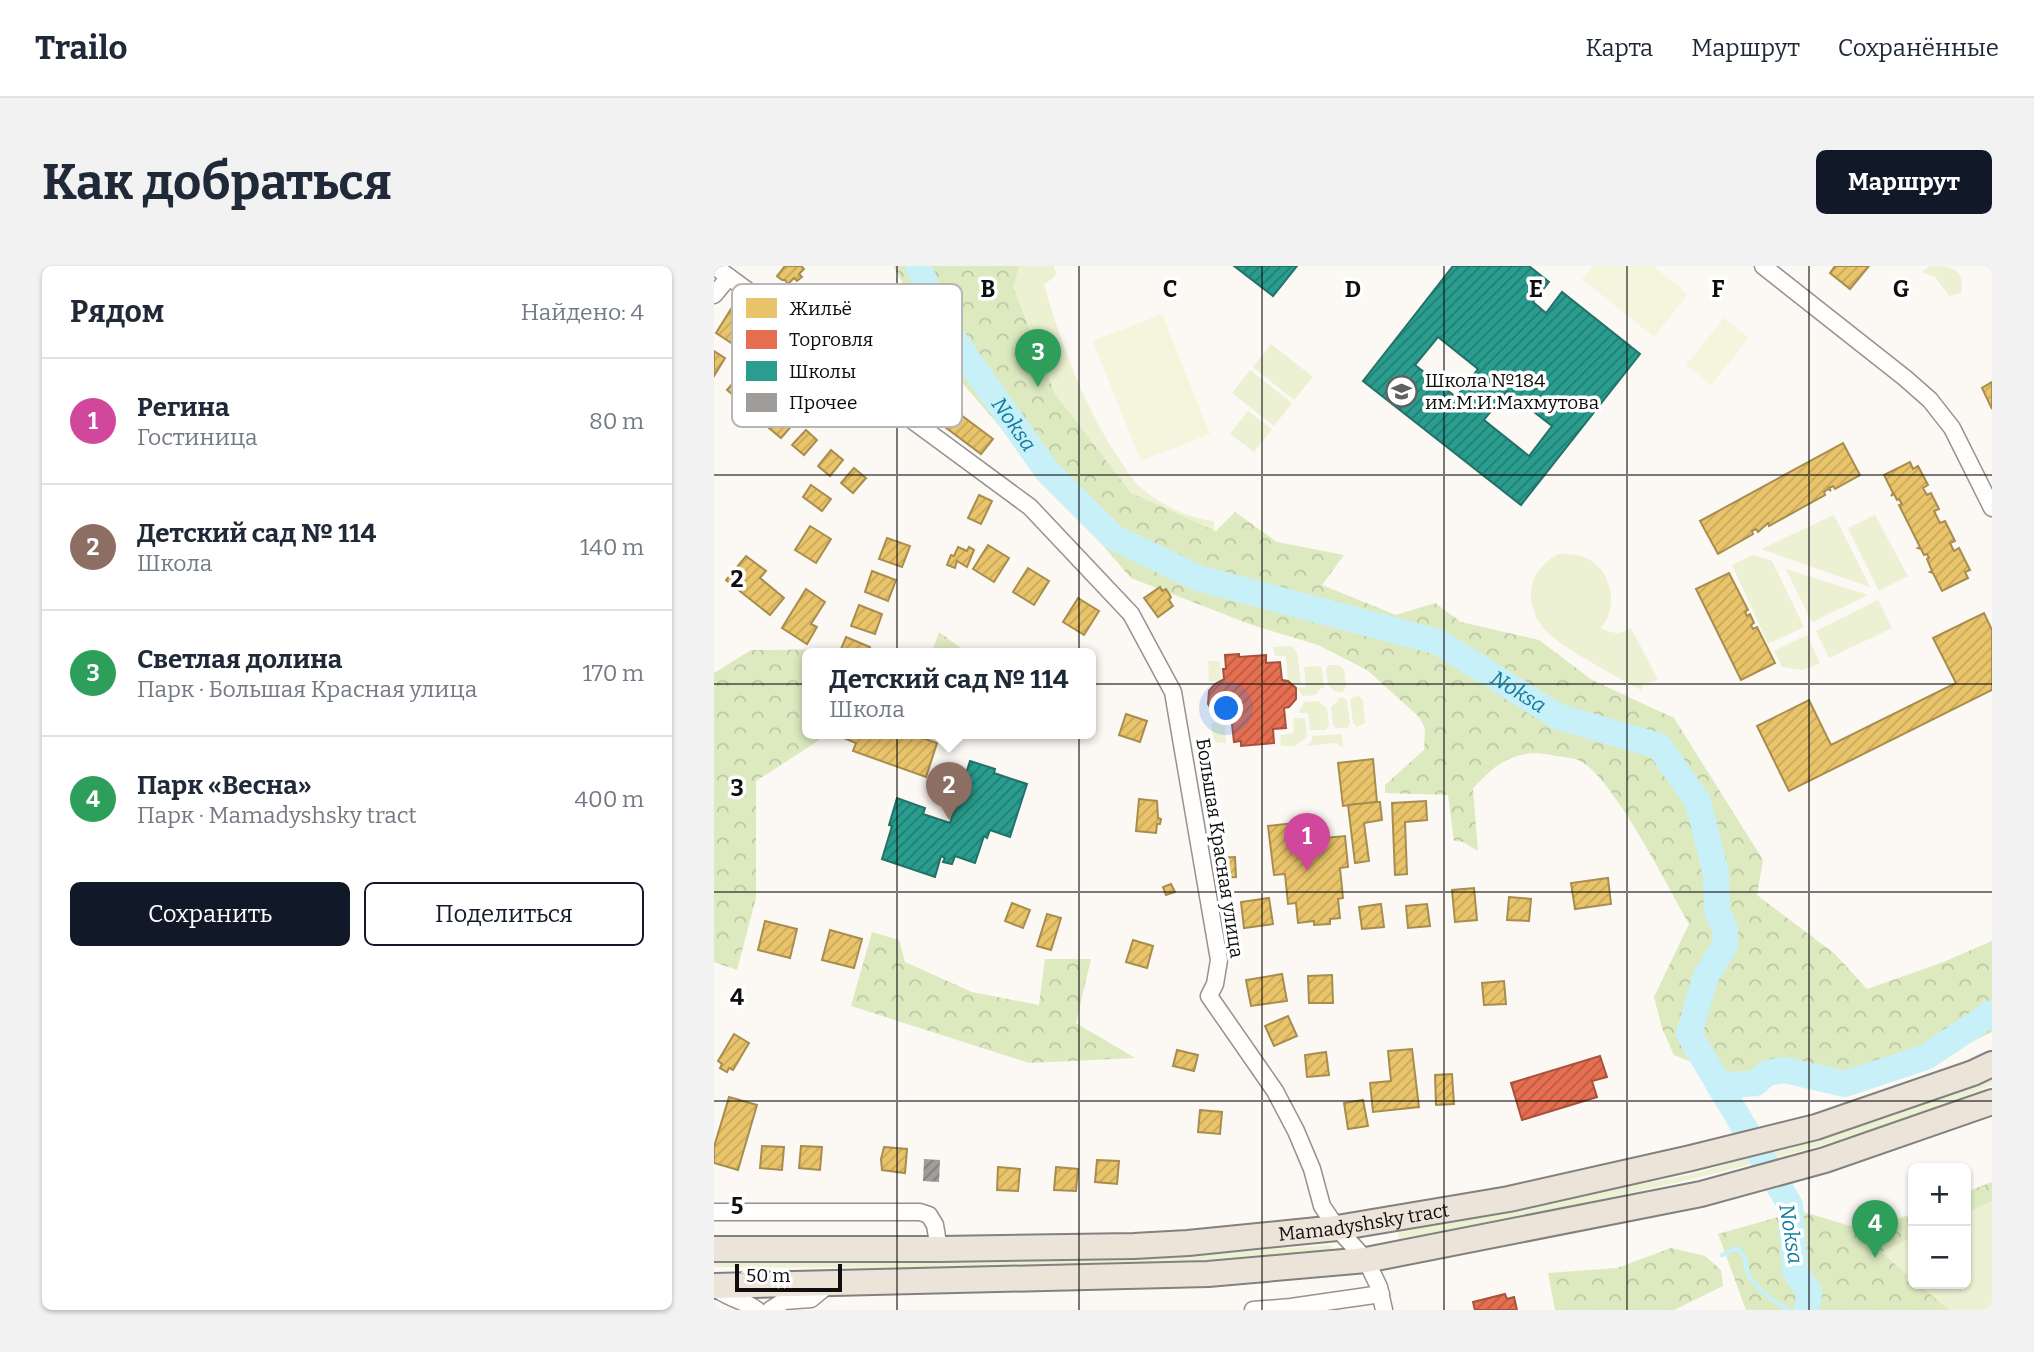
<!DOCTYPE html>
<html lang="ru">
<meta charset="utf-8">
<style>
:root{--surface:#fff;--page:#f2f2f3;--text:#1f2937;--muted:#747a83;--line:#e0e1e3;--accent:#111827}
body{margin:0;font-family:Bitter,serif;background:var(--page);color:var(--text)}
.controls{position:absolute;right:21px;bottom:21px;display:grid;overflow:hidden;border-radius:10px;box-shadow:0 2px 5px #0004}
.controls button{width:63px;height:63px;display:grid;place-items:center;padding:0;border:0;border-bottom:2px solid var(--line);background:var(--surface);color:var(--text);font:35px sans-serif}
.scale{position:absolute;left:21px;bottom:18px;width:107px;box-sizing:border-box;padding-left:7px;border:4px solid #0e0e0e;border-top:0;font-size:19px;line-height:24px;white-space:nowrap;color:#0e0e0e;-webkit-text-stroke:5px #fff;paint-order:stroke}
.you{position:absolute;left:513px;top:443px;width:24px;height:24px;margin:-18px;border:5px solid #fff;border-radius:50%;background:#1a73e8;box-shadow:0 0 0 10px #1a73e833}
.badge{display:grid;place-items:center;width:46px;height:46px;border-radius:50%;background:var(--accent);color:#fff;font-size:23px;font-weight:700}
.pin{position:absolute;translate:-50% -58px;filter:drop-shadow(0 2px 4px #0008)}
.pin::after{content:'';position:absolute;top:37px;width:24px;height:21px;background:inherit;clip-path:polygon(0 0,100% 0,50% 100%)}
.popup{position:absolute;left:88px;top:382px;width:294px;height:91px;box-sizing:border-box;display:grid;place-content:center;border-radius:10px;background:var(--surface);filter:drop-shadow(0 2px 5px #0005);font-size:23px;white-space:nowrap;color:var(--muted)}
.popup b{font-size:26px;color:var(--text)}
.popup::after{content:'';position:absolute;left:50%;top:100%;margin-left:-14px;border:14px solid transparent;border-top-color:var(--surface)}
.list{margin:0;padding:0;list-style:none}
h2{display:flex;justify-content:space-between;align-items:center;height:91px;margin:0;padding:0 28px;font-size:30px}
h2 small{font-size:23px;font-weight:400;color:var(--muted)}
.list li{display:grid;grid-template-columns:46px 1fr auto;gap:21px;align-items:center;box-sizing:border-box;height:126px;padding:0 28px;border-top:2px solid var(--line)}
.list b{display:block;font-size:26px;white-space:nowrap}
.list p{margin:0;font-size:23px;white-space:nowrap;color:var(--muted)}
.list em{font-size:23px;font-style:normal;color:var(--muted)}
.actions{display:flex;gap:14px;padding:21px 28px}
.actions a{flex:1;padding:16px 0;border:2px solid var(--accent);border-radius:10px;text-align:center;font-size:24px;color:var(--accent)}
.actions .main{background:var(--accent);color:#fff}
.map{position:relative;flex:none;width:1278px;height:1044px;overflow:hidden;border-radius:10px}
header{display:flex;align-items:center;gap:42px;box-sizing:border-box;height:98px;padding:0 35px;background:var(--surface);border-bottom:2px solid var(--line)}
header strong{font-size:33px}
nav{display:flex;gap:38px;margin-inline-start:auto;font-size:24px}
.intro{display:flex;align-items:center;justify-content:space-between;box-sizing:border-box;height:168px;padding:0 42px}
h1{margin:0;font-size:49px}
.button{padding:18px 32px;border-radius:10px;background:var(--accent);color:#fff;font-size:24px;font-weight:700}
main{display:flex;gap:42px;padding:0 42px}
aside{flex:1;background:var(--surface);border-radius:10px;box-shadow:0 2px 5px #0004}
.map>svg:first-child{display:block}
.grass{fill:#ebf1d2}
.forest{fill:url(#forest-crowns)}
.pitch{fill:#f3f5dc}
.homes{fill:url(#homes-hatch);stroke:#a78d4e;stroke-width:2}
.shops{fill:url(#shops-hatch);stroke:#a6523d;stroke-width:2}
.schools{fill:url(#schools-hatch);stroke:#227268;stroke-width:2;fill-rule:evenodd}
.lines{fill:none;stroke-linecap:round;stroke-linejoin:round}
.stream{stroke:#c8f0f8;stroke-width:4.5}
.river{stroke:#c8f0f8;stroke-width:26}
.building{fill:url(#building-hatch)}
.street-casing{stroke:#959392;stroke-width:19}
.primary-casing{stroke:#82817f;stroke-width:28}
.street{stroke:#fffefd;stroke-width:16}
.primary{stroke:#ede4d9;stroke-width:24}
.grid{fill:none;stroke:#0e0e0e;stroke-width:2;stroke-opacity:0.55}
.labels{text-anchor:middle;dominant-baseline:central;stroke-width:7;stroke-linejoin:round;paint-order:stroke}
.poi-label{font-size:19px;fill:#0e0e0e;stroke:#fff;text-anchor:start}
.street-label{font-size:19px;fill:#0e0e0e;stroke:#fff}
.water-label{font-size:21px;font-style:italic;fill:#107da0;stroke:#fff}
.key{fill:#fff;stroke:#b7b7b7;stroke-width:2}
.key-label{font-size:19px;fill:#0e0e0e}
.grid-label{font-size:23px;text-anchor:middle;font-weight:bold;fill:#0e0e0e;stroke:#fff;stroke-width:7;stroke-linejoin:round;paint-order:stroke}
</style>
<header>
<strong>Trailo</strong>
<nav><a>Карта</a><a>Маршрут</a><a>Сохранённые</a></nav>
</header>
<div class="intro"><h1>Как добраться</h1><a class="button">Маршрут</a></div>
<main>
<aside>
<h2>Рядом<small>Найдено: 4</small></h2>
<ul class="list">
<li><span class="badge" style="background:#d1479c">1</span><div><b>Регина</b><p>Гостиница</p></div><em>80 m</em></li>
<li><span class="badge" style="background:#8d6e63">2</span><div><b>Детский сад № 114</b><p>Школа</p></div><em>140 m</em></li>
<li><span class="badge" style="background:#2e9e5b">3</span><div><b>Светлая долина</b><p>Парк · Большая Красная улица</p></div><em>170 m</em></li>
<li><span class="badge" style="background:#2e9e5b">4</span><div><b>Парк «Весна»</b><p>Парк · Mamadyshsky tract</p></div><em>400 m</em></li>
</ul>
<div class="actions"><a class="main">Сохранить</a><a>Поделиться</a></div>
</aside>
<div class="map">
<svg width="1278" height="1044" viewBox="0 0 1278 1044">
<defs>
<pattern id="forest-crowns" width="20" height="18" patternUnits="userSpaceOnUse" patternTransform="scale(1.75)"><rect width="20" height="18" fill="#ddeac0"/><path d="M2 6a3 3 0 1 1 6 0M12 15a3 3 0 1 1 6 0" fill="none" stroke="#bcc8a4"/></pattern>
<pattern id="homes-hatch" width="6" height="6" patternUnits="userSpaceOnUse" patternTransform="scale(1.75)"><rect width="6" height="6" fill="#e9c46a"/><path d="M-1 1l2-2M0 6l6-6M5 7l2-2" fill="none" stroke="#c7a75b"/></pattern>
<pattern id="shops-hatch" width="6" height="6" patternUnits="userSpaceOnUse" patternTransform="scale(1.75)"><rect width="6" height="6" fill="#e76f51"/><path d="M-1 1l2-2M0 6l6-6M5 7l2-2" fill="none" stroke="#ba5a42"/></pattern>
<pattern id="schools-hatch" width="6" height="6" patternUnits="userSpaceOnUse" patternTransform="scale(1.75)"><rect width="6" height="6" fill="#2a9d8f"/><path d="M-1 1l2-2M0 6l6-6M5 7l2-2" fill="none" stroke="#227e73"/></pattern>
<pattern id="building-hatch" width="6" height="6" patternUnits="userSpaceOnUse" patternTransform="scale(1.75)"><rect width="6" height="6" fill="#9f9c99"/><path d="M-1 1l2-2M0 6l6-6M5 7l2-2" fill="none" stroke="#807e7b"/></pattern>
</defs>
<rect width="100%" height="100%" fill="#fcf8f4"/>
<g class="grass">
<path d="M223 0H340L342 9 330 19C348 80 371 144 408 197 413 204 417 212 424 219 444 238 473 252 500 255L499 312 459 296Z"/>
<path d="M1216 0C1237 0 1251 1 1247 27L1235 30 1221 11 1208 6Z"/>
<path d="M557 78 599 111 580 134 539 101Z"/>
<path d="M536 104 578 137 560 160 518 127Z"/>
<path d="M534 145 558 163 540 186 516 168Z"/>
<path d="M1120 249 1156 321 1047 283Z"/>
<path d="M1161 249 1194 310 1165 325 1134 262Z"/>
<path d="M844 288C856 288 866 288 876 294 899 308 904 343 887 362 898 368 907 369 917 362L944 414 929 418 927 424C909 415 893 405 875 395 850 379 819 365 817 331 816 310 828 298 844 288Z"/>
<path d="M1039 289 1058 295 1090 361 1054 378 1018 299Z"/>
<path d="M1072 303 1154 329 1098 356Z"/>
<path d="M1164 334 1178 362 1115 392 1102 365Z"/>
<path d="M1093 369 1106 397 1089 404 1068 401 1060 385Z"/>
<path d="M578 380 583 386 587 417 574 418 572 390H561L559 381Z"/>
<path d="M494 395H506L507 415 495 416Z"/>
<path d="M614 399H625L630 403 632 421 628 426H623L614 420 612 403Z"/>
<path d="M590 401 605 400 608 402 610 421 605 424 602 429 589 430 583 422 592 421Z"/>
<path d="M645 430 649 434 651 457 643 461 639 457 636 434 639 431Z"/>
<path d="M624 432 629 431 633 435 636 457 633 462H622L619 459 617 441 623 436Z"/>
<path d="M604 435 613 442 615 460 611 464H596L594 447H584L590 436Z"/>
<path d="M579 452H591L593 471 581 480H567L566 469 580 467Z"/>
<path d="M511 456 512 477H503L499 472 497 457Z"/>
<path d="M628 468 629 481 622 477 592 480 598 475V470Z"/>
<path d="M1278 810V819C1245 832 1213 847 1179 857 1018 910 851 941 685 973L684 964 975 909 1175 851Z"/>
<path d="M1278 935V1044H1162L1086 945 1153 965 1199 954V1018H1252V941Z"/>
<path d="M617 979 619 987 490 997 291 1002 0 1001V992L291 993 489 988Z"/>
</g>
<g class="forest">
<path d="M179 0H305L299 21 341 128 417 227 502 265 521 246 563 276 630 289 608 319 682 349 721 337 747 356 825 374 878 414 960 452 1049 594 1043 629 1121 688 1153 723 1227 697 1278 675V766L1215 797 1113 826 1053 804 1004 807 960 789 948 762 940 731 975 658C955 623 897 507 864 494 856 491 846 491 837 489 803 482 780 498 759 523L764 585 749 576 740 575 734 529 671 527V519L710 484 711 462 705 451 653 404 604 379 538 359 417 312 243 111Z"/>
<path d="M225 366 252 386 251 388H217Z"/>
<path d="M147 383 160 388H93V468H108L104 475 42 515V632L23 704 0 696V407L37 384Z"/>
<path d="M158 666 185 674 191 696 258 726 325 739 331 693H377L362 757 421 792 315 797 137 740Z"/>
<path d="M1278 916V935L1252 947V926Z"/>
<path d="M1086 945 1153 965 1199 947V971L1167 986 1199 1014V1018H1204L1235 1044H1032L1004 968Z"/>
<path d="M957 982 991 990 1007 1004 1009 1020 960 1044H841L834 1007 903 1002Z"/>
</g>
<g class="pitch">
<path d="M879 0H939L974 28 940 71 868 13Z"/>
<path d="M448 48 496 168 427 195 379 75Z"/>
<path d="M1010 52 1035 72 997 119 972 99Z"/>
</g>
<g class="homes">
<path d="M71 0H87L90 3 85 8 88 11 83 15 80 12 74 18 71 14H68L63 10Z"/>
<path d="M1121 0H1155L1136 23 1116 7Z"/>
<path d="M116 29 137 42 122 66 101 53Z"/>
<path d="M17 43 37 56 22 80 2 67Z"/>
<path d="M160 66 192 89 176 112 144 89Z"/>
<path d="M0 85 11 92 0 110Z"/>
<path d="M26 109 38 119 25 134 13 124Z"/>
<path d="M94 110 114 125 102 141 82 126Z"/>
<path d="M1278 116V143L1268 122Z"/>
<path d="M47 126 59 136 46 151 34 141Z"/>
<path d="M239 143 279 173 267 188 227 158Z"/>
<path d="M68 146 80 157 67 172 55 162Z"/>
<path d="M92 164 103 174 90 189 78 179Z"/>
<path d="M1129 177 1146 209 1121 223 1119 220 1115 222 1117 225 1114 223 1110 226 1111 229 1055 260 1054 257 1044 266 1042 263 1038 265 1039 268 1004 288 986 255Z"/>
<path d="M117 184 129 194 116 210 104 200Z"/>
<path d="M1196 196 1199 203 1204 200 1214 219 1209 222 1213 229 1217 227 1225 243 1220 245 1226 257 1231 255 1241 275 1236 277 1240 285 1245 282 1256 304 1251 306 1254 312 1228 325 1219 307 1216 306 1218 305 1213 293 1215 292 1213 288 1210 289 1207 283 1204 282 1206 281 1185 239 1188 238 1185 233 1183 234 1180 228 1177 230 1179 227 1170 209Z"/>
<path d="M140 202 152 212 139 227 127 217Z"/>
<path d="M97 219 117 233 108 245 89 231Z"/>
<path d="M265 229 278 235 267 258 254 252Z"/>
<path d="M96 260 117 273 102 297 81 284Z"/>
<path d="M173 272 196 280 188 301 165 293Z"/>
<path d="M274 279 295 292 280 316 259 303Z"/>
<path d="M244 281 253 285 255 281 260 284 253 301 243 295 241 302 233 299 237 289 240 290Z"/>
<path d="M32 290 52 305 46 312 70 332 56 349 12 314Z"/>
<path d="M314 302 335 315 320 339 299 326Z"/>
<path d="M158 305 182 314 174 335 151 326Z"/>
<path d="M1015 307 1034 344 1031 346 1033 350 1036 348 1040 357 1037 359 1039 363 1043 361 1061 397 1027 414 982 323Z"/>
<path d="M446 321 448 325 452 323 457 331 455 334 459 340 444 351 430 332Z"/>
<path d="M92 323 111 336 97 358 103 361 93 378 68 362Z"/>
<path d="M364 332 385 345 370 369 349 356Z"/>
<path d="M145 339 168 348 161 368 137 360Z"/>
<path d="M1270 347 1278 364V424L1075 525 1043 460 1095 434 1117 479 1242 417 1219 372Z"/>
<path d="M132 371 156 381 153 388H125Z"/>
<path d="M412 448 433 455 426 476 405 469Z"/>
<path d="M126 468H197L223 477 212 511 139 485 142 477 125 470Z"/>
<path d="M659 493 663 536 629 540 624 497Z"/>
<path d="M425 533 443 535 444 552 447 553 446 558H443L442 567 422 565Z"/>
<path d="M712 535 713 554 691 556 693 608 681 609 678 537Z"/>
<path d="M663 536H666L668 554 650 557 655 595 641 597 634 539Z"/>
<path d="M598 555 600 573 631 570 634 601 626 602 629 632 624 633 626 652 616 653V658L600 659V655L584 657 582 637 574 638 571 608 560 609 554 560Z"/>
<path d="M521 591 522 611 503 612 502 592Z"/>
<path d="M894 612 897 638 861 643 857 617Z"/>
<path d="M457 618 461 626 452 629 449 621Z"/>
<path d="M760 622 763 654 741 656 738 624Z"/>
<path d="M795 631 817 633 815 655 793 654Z"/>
<path d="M555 632 559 658 530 662 527 636Z"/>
<path d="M298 637 316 644 309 662 291 655Z"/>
<path d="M667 638 670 661 648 663 645 641Z"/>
<path d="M713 638 716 660 694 662 692 640Z"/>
<path d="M333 648 347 652 337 684 323 680Z"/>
<path d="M51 655 83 663 76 692 44 684Z"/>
<path d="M116 664 148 673 140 702 108 694Z"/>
<path d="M419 674 439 680 433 702 412 696Z"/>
<path d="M568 708 573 735 537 740 532 714Z"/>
<path d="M618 709 619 737H595L594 710Z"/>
<path d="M790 715 792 738 770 739 768 717Z"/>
<path d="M574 750 583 770 560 780 551 760Z"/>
<path d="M20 768 35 777 19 804 15 802 13 806 6 802 8 798 4 795Z"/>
<path d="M698 783 705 841 659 846 656 817 677 815 674 785Z"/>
<path d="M463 784 484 789 480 805 459 800Z"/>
<path d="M612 786 615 809 593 811 591 789Z"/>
<path d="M738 808 740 838 722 839 721 809Z"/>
<path d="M15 831 43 839 24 904 0 897V881Z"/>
<path d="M649 834 654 860 634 863 630 837Z"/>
<path d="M486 844 508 846 506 868 484 866Z"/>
<path d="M48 880 70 881 68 904 46 902Z"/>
<path d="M87 880 108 881 106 904 85 902Z"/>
<path d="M170 881 193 883 191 907 168 904 167 893Z"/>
<path d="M383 894 405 895 403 918 381 916Z"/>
<path d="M284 901 306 903 304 925 283 924Z"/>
<path d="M342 901 364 903 362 925 340 924Z"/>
</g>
<g class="shops">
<path d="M525 388V391L552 389V397L566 396 568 414 574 415 582 422V433L575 441 570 442 572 462 559 463 560 477 527 480V475L520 476 517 449H514L515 453 508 452 502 450 494 438 495 425 501 418 510 413 509 403H512L511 389Z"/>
<path d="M886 790 893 811 878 815 883 831 808 854 797 817Z"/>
<path d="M791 1028 793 1033 800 1031 803 1044H761L759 1036Z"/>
</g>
<g class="schools">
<path d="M520 0H583L559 30Z"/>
<path d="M739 0H815L835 16 819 36 832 47 848 26 926 88 807 239 649 115ZM724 71 764 103 742 131 701 99ZM793 125 838 160 815 190 770 154Z"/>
<path d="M256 495 281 503 280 507 313 518 296 571 276 564 273 572 270 570 261 597 241 590 238 598 229 596 231 592 227 590 221 611 168 593 178 560 175 559 183 532 211 542 209 548 236 557 244 532 249 533 252 525 247 523Z"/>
</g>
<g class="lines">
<path class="stream" d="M1008 989 1024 982C1035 994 1029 995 1034 1007 1038 1020 1063 1038 1075 1044"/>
<g class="river">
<path id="s1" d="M204 0 231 61 333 205 399 271 484 312 724 376 845 451 945 480 984 536 1002 608 1003 645 1011 663V679L991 712 975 768 1076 939 1081 1005 1095 1026 1093 1044"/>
<path d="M1005 820 1042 817 1053 807 1070 804 1131 818 1212 791 1278 747"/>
</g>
</g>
<path class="building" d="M210 893 226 894 225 916 209 915Z"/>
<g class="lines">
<defs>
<g id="street">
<path d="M0 0 78 57 187 146 316 241 417 348 459 426 505 694 501 718 495 730 561 825 582 865 598 903 608 940 623 962 652 994 665 1021 670 1044"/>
<path d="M1049 0 1191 112 1216 134 1238 162 1278 242"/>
<path d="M0 29 15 11"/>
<path d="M0 946H206L215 949 221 959 225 983"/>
<path d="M0 1021C15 1034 29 1033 43 1044"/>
<path d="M56 1044 70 1035 97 1033 114 1019"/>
<path d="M539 1044 577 1041 667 1028"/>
</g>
<g id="primary">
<path id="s2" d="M0 983H225L420 980 474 977 623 962 795 933 977 892 1102 861 1259 807 1278 798"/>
<path d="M0 1020 494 1008 652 994 987 928 1111 894 1278 836"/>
</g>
</defs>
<use href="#street" class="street-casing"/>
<use href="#primary" class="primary-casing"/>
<use href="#street" class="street"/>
<use href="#primary" class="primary"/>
</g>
<path class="grid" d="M183 0V1044M365 0V1044M548 0V1044M730 0V1044M913 0V1044M1095 0V1044M0 209H1278M0 418H1278M0 626H1278M0 835H1278"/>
<defs>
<symbol id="school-ring" viewBox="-11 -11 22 22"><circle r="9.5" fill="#fff" stroke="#61605e" stroke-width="1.5"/><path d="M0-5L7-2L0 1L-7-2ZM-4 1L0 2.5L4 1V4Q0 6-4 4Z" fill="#61605e"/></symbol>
</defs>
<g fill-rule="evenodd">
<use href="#school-ring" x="670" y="108" width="35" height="35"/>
</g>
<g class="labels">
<g class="poi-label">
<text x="711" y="114">Школа №184<tspan x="711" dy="22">им.М.И.Махмутова</tspan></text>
</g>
<g class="street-label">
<text transform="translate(506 582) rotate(81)">Большая Красная улица</text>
<text stroke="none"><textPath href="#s2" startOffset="651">Mamadyshsky tract</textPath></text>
</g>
<g class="water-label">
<text stroke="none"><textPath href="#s1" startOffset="186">Noksa</textPath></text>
<text stroke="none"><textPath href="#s1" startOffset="774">Noksa</textPath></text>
<text transform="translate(1077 968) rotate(81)">Noksa</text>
</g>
</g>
<rect x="18" y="18" width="230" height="143" rx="10" class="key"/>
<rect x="32" y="32" width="31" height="20" fill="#e9c46a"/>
<rect x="32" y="64" width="31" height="19" fill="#e76f51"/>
<rect x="32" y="95" width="31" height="20" fill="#2a9d8f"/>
<rect x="32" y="127" width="31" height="19" fill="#9f9c99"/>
<g class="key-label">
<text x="75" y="49">Жильё</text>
<text x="75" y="80">Торговля</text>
<text x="75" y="112">Школы</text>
<text x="75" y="143">Прочее</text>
</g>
<g class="grid-label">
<text x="274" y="31">B</text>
<text x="456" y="31">C</text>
<text x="639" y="31">D</text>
<text x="822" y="31">E</text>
<text x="1004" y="31">F</text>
<text x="1187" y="31">G</text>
<text x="23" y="321">2</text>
<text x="23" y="530">3</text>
<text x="23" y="739">4</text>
<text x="23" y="948">5</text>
</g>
</svg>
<div class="controls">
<button>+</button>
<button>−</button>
</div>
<div class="scale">50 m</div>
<div class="you"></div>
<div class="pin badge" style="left:593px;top:605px;background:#d1479c">1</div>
<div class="pin badge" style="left:235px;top:554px;background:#8d6e63">2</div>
<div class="popup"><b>Детский сад № 114</b>Школа</div>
<div class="pin badge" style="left:324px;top:121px;background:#2e9e5b">3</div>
<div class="pin badge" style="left:1161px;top:992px;background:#2e9e5b">4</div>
</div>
</main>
